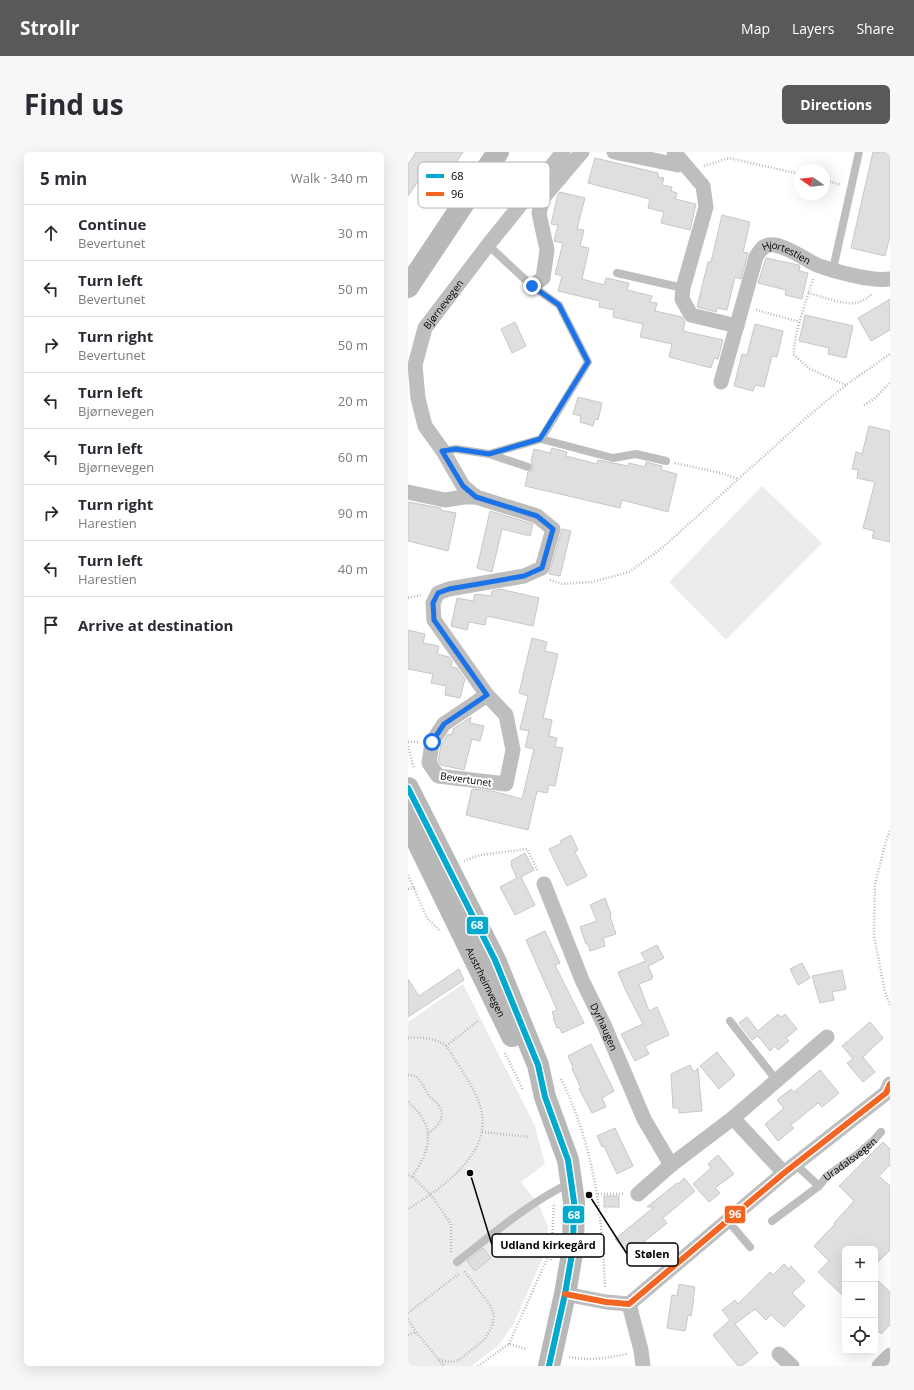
<!DOCTYPE html>
<meta charset="utf-8">
<style>
:root{--surface:#fff;--page:#f7f7f7;--text:#2b2b33;--muted:#7c7c81;--line:#e1e1e2;--accent:#595959}
body{margin:0;font-family:"Open Sans",sans-serif;background:var(--page);color:var(--text)}
.controls{position:absolute;right:12px;bottom:12px;display:grid;overflow:hidden;border-radius:6px;box-shadow:0 4px 16px #0002}
.controls button{width:36px;height:36px;display:grid;place-items:center;padding:0;border:0;border-bottom:1px solid var(--line);background:var(--surface);color:var(--text);font:20px sans-serif}
.compass{position:absolute;left:386px;top:12px;width:36px;height:36px;border-radius:50%;background:var(--surface);box-shadow:0 4px 16px #0002;rotate:284deg}
.stop{position:absolute;width:12px;height:12px;margin:-9px;border:3px solid #1a73e8;border-radius:50%;background:#fff}
.stop.end{background:#1a73e8;border-color:#fff;box-shadow:0 1px 4px #0008}
.list{margin:0;padding:0;list-style:none}
h2{display:flex;justify-content:space-between;align-items:center;height:52px;margin:0;padding:0 16px;font-size:17px}
h2 small{font-size:13px;font-weight:400;color:var(--muted)}
.list li{display:grid;grid-template-columns:26px 1fr auto;gap:12px;align-items:center;box-sizing:border-box;height:56px;padding:0 16px;border-top:1px solid var(--line)}
.list b{display:block;font-size:15px;white-space:nowrap}
.list p{margin:0;font-size:13px;white-space:nowrap;color:var(--muted)}
.list em{font-size:13px;font-style:normal;color:var(--muted)}
.icon{flex:none;width:22px;height:22px;fill:none;stroke:currentColor;stroke-width:2;stroke-linecap:round;stroke-linejoin:round}
.map{position:relative;flex:none;width:482px;height:1214px;overflow:hidden;border-radius:6px}
header{display:flex;align-items:center;gap:24px;box-sizing:border-box;height:56px;padding:0 20px;background:var(--accent);color:#fff}
header strong{font-size:19px}
nav{display:flex;gap:22px;margin-inline-start:auto;font-size:14px}
.intro{display:flex;align-items:center;justify-content:space-between;box-sizing:border-box;height:96px;padding:0 24px}
h1{margin:0;font-size:28px}
.button{padding:10px 18px;border-radius:6px;background:var(--accent);color:#fff;font-size:14px;font-weight:700}
main{display:flex;gap:24px;padding:0 24px}
aside{flex:1;background:var(--surface);border-radius:6px;box-shadow:0 4px 16px #0002}
.map>svg:first-child{display:block}
.green{fill:#ececec}
.building{fill:#dfdfdf;stroke:#c7c7c7}
.lines{fill:none;stroke-linecap:round;stroke-linejoin:round}
.path{stroke:#b9b9b9;stroke-width:2.5;stroke-dasharray:1 2;stroke-linecap:butt}
.lane{stroke:#bebebe;stroke-width:8}
.street{stroke:#bebebe;stroke-width:15}
.secondary{stroke:#b8b8b8;stroke-width:22}
.bus-1-casing{stroke:#fff;stroke-width:9}
.bus-2-casing{stroke:#fff;stroke-width:9}
.bus-1{stroke:#00a9ce;stroke-width:6}
.bus-2{stroke:#f26522;stroke-width:6}
.route{stroke:#1a73e8;stroke-width:5}
.labels{text-anchor:middle;dominant-baseline:central;stroke-width:4;stroke-linejoin:round;paint-order:stroke}
.street-label{font-size:10px;fill:#000;stroke:#fff}
.key{fill:#fff;stroke:#b2b2b2;stroke-width:1}
.key-label{font-size:11px;fill:#000}
.leader{fill:none;stroke:#000;stroke-width:1.5}
.callout-dot{fill:#000;stroke:#fff;stroke-width:1.5}
.callout{fill:#fff;stroke:#000;stroke-width:1.5}
.callout-label{font-size:11px;text-anchor:middle;font-weight:bold;fill:#000}
.line-badge{stroke:#fff;stroke-width:1.5}
.badge-label{font-size:11px;text-anchor:middle;font-weight:bold;fill:#fff}
</style>
<header>
<strong>Strollr</strong>
<nav><a>Map</a><a>Layers</a><a>Share</a></nav>
</header>
<div class="intro"><h1>Find us</h1><a class="button">Directions</a></div>
<main>
<aside>
<h2>5 min<small>Walk · 340 m</small></h2>
<ul class="list">
<li><svg class="icon" aria-label="ahead" viewBox="0 0 24 24"><path d="M12 20V5M6 11l6-6 6 6"/></svg><div><b>Continue</b><p>Bevertunet</p></div><em>30 m</em></li>
<li><svg class="icon" aria-label="left" viewBox="0 0 24 24"><path d="M17 20v-9H6M10 6l-5 5 5 5"/></svg><div><b>Turn left</b><p>Bevertunet</p></div><em>50 m</em></li>
<li><svg class="icon" aria-label="right" viewBox="0 0 24 24"><path d="M7 20v-9h11M14 6l5 5-5 5"/></svg><div><b>Turn right</b><p>Bevertunet</p></div><em>50 m</em></li>
<li><svg class="icon" aria-label="left" viewBox="0 0 24 24"><path d="M17 20v-9H6M10 6l-5 5 5 5"/></svg><div><b>Turn left</b><p>Bjørnevegen</p></div><em>20 m</em></li>
<li><svg class="icon" aria-label="left" viewBox="0 0 24 24"><path d="M17 20v-9H6M10 6l-5 5 5 5"/></svg><div><b>Turn left</b><p>Bjørnevegen</p></div><em>60 m</em></li>
<li><svg class="icon" aria-label="right" viewBox="0 0 24 24"><path d="M7 20v-9h11M14 6l5 5-5 5"/></svg><div><b>Turn right</b><p>Harestien</p></div><em>90 m</em></li>
<li><svg class="icon" aria-label="left" viewBox="0 0 24 24"><path d="M17 20v-9H6M10 6l-5 5 5 5"/></svg><div><b>Turn left</b><p>Harestien</p></div><em>40 m</em></li>
<li><svg class="icon" aria-label="arrive" viewBox="0 0 24 24"><path d="M6 21V4h12l-3 4 3 4H6"/></svg><div><b>Arrive at destination</b></div></li>
</ul>
</aside>
<div class="map">
<svg width="482" height="1214" viewBox="0 0 482 1214">
<rect width="100%" height="100%" fill="#fff"/>
<g class="green">
<path d="M354 334 414 391 318 488 261 430Z"/>
<path d="M55 832 127 974 137 1012 113 1030 131 1053 140 1075 137 1101 106 1171 90 1194 63 1214H0V870Z"/>
</g>
<g class="building">
<path d="M8 0H55L45 15 36 9 17 36 9 31 0 44V12Z"/>
<path d="M465 0H482V84L477 104 443 96Z"/>
<path d="M187 6 250 21V25L256 26 254 33 264 35 263 39 269 41 267 47 288 52 282 78 253 71 256 60 240 56 242 47 180 31Z"/>
<path d="M152 40 177 46 169 77 176 78 172 94 181 96 174 127 196 133 198 126 221 131 219 138 244 144 242 150 249 151 247 159 274 165 277 170 275 179 315 188 310 207 306 206 303 216 261 205 264 192 232 185 235 172 205 165 206 158 191 155 192 149 150 139 154 124 147 122 155 91 146 89 150 73 143 72 150 42Z"/>
<path d="M314 63 342 70 335 100 340 101 333 127 327 125 319 158 309 156 308 160 289 155 300 110H303Z"/>
<path d="M358 106 391 113 392 114 391 119 400 121 394 147 377 143 378 138 350 131Z"/>
<path d="M482 147V178L463 189 450 166Z"/>
<path d="M397 163 445 174 438 206 420 202 421 196 391 189Z"/>
<path d="M107 170 118 194 104 201 93 177Z"/>
<path d="M347 172 375 179 369 205 364 204 356 235 347 233 345 239 326 234 334 202 339 203Z"/>
<path d="M170 245 194 251 190 268 187 267 185 274 172 270 173 264 165 262Z"/>
<path d="M461 274 482 279V390L464 386 466 379 455 376 467 330 449 326 450 318 444 317 448 300 454 302Z"/>
<path d="M144 296 159 300 158 304 189 312 190 308 220 314 221 311 237 315 238 310 254 314 253 318 269 322 260 360 214 348 212 356 117 334 120 320 123 319 125 316V314L123 310 126 297 142 301Z"/>
<path d="M0 350 33 356 32 358 48 361 40 399 0 389Z"/>
<path d="M82 359 125 372 122 384 94 377 84 420 69 416Z"/>
<path d="M154 377 163 379 152 424 141 422Z"/>
<path d="M92 437 131 446 125 474 79 464 77 473 61 470 59 478 43 474 49 446 65 449 67 442 83 444 84 439Z"/>
<path d="M0 478 17 482 15 491 31 494 29 502 41 505 44 509 43 515 49 516 57 527 52 546 37 543 38 534 23 531 25 522 0 517Z"/>
<path d="M124 486 139 490 137 499 150 502 135 566 144 568 141 584 149 586 147 595 155 596 147 634 141 633 139 641 129 639 120 678 58 663 64 637 84 639 114 647 126 597 117 595 121 579 112 577 120 544 111 541Z"/>
<path d="M63 565 62 571 76 574 72 589 64 587 56 618 33 613 30 609 33 593 40 582 44 583 45 577Z"/>
<path d="M163 683 170 698 167 700 179 724 159 734 141 697 154 691 152 689Z"/>
<path d="M117 701 126 718 113 725 127 753 107 763 92 735 109 726 103 713 104 712 103 709Z"/>
<path d="M197 746 203 762 202 764 208 782 195 786 197 794 182 799 180 792H178L172 775 189 769 182 753Z"/>
<path d="M137 779 152 811 147 813 176 871 154 881 151 875 149 876 145 866 146 865 144 860 149 858 118 788Z"/>
<path d="M249 793 256 806 240 814 245 825 243 826 244 827 231 832 241 859 249 855 261 883 237 894 241 902 227 909 213 882 235 872 217 837 210 820 238 809 233 801Z"/>
<path d="M394 811 402 826 390 833 382 817Z"/>
<path d="M51 817 56 828 0 865V827L11 844Z"/>
<path d="M434 818 438 837 424 840 426 848 412 851 404 824Z"/>
<path d="M370 862 373 865 377 862 389 877 378 886 381 889 370 898 367 894 362 899 350 884 344 888 331 871 339 865 350 879Z"/>
<path d="M462 870 475 886 455 905 467 920 455 930 439 911 445 907 434 894Z"/>
<path d="M183 892 206 939 194 946 198 955 184 961 171 937 173 936 164 917 165 916 160 904Z"/>
<path d="M309 900 327 923 311 937 292 914Z"/>
<path d="M282 913 286 920 290 916 294 959 271 961V956H265L263 922Z"/>
<path d="M412 918 431 941 414 955 410 951 383 973 386 976 370 989 357 972 376 956 369 948 383 937 386 940Z"/>
<path d="M207 976 225 1014 209 1022 196 994 194 995 189 984Z"/>
<path d="M475 990 482 997V1013L471 1024 482 1034V1098L467 1113V1097H437V1146L410 1120 421 1109 406 1094 427 1072 426 1071 446 1049 431 1034Z"/>
<path d="M310 1003 326 1022 307 1036 312 1041 301 1050 285 1032 303 1016 300 1012Z"/>
<path d="M276 1026 287 1039 255 1066 259 1071 220 1103 207 1087 246 1055H239L269 1031 270 1032Z"/>
<rect x="196" y="1044" width="15" height="11"/>
<path d="M75 1096 83 1106 67 1119 59 1109Z"/>
<path d="M376 1112 381 1117 383 1114 397 1129 384 1141 397 1154 376 1175 363 1163 358 1168 347 1157 327 1172 350 1201 334 1214H330L305 1183 322 1168 314 1158 327 1148 330 1152 362 1120 365 1123Z"/>
<path d="M467 1126 482 1140V1173L473 1182 467 1176Z"/>
<path d="M271 1132 287 1135 285 1147H286L283 1164 280 1163 277 1179 259 1176 264 1143 269 1144Z"/>
</g>
<g class="lines">
<g class="path">
<path d="M296 14 321 6 392 22"/>
<path d="M416 28 433 33"/>
<path d="M405 127C399 147 385 183 386 203L402 217 438 233"/>
<path d="M400 141C413 144 435 153 447 151 454 150 459 146 464 142"/>
<path d="M348 158 392 170"/>
<path d="M456 253 466 247 482 231"/>
<path d="M267 311 313 321 330 327"/>
<path d="M142 428 153 432 184 430 221 420 254 396 398 266 438 233 482 202"/>
<path d="M0 446 13 443"/>
<path d="M0 590H10"/>
<path d="M0 594 6 617"/>
<path d="M482 679 478 689 467 732 466 784 477 840 482 853"/>
<path d="M56 709 72 703 119 697 130 719"/>
<path d="M0 723 19 766 32 779"/>
<path d="M0 737 7 736"/>
<path d="M0 886C12 885 28 886 38 894 43 899 46 907 50 912 66 938 84 962 69 994 56 1020 25 1042 0 1057"/>
<path d="M38 894 70 869"/>
<path d="M97 901 115 938"/>
<path d="M0 923 8 924C14 930 17 938 22 945 25 948 29 950 31 954 39 965 29 976 19 982"/>
<path d="M153 927C186 994 194 1060 197 1135"/>
<path d="M0 950C29 975 23 996 4 1025"/>
<path d="M74 980 122 985"/>
<path d="M0 1023 6 1026 23 1043 43 1072V1101"/>
<path d="M190 1042H217"/>
<path d="M143 1108 146 1051"/>
<path d="M0 1161 52 1121"/>
<path d="M0 1167 8 1180"/>
<path d="M0 1183 8 1180 36 1214"/>
<path d="M101 1192 143 1098"/>
<path d="M161 1205C181 1209 199 1206 219 1202"/>
<path d="M31 1208 42 1210 51 1208 76 1188 84 1175 86 1163 82 1153 56 1119"/>
<path d="M70 1214 101 1192 118 1197"/>
</g>
<g class="lane">
<path d="M425 117 451 0"/>
<path d="M209 121 275 136"/>
<path d="M133 287 205 306 228 302 258 309"/>
<path d="M35 299 48 297 81 302 133 287 180 210 151 153 124 134 80 93"/>
<path d="M81 302 120 315"/>
<path d="M322 869 369 929"/>
<path d="M387 1012 411 1034"/>
<path d="M320 1069 342 1095"/>
<path id="s1" d="M364 1069 411 1034 419 1024 450 1002 466 988 473 980"/>
<path d="M49 1110C85 1082 120 1051 162 1031"/>
</g>
<g class="street">
<path d="M206 0 270 13 274 10"/>
<path d="M266 0 295 34 298 55 275 136 274 147 283 163 329 174"/>
<path d="M124 134 135 126 139 98 131 61 135 46 174 0"/>
<path id="s2" d="M313 230 348 105C351 100 354 94 361 93 375 91 396 107 409 113 425 119 465 130 482 127"/>
<path d="M0 340 37 348 56 345H68"/>
<path id="s3" d="M79 543 26 468 25 451 30 441 41 437 116 424 134 416 145 377 129 364 68 345 55 334 35 299 17 274 10 246 7 213 17 176 80 93 155 0"/>
<path d="M79 543 98 563 105 598 98 632 30 624 21 611 24 590 36 572Z"/>
<path id="s4" d="M136 732 174 828 197 875 236 967 263 1013"/>
<path d="M325 966 376 1021"/>
<path d="M230 1042 263 1013 325 966 419 885"/>
<path d="M157 1142 198 1150 221 1152 376 1021 478 941 482 932"/>
<path d="M221 1152 233 1198 235 1214"/>
<path d="M371 1202 384 1214"/>
<path d="M471 1214 482 1203"/>
</g>
<g class="secondary">
<path d="M0 135 90 0"/>
<path d="M0 636 87 808 130 913 137 945 160 1008 166 1050 165 1096 157 1142 141 1214"/>
<path id="s5" d="M0 670 104 884"/>
</g>
<defs>
<path id="bus-1" d="M0 636 87 808 130 913 137 945 160 1008 166 1050 165 1096 157 1142 141 1214"/>
<path id="bus-2" d="M157 1142 198 1150 221 1152 376 1021 478 941 482 932"/>
</defs>
<use href="#bus-1" class="bus-1-casing"/>
<use href="#bus-2" class="bus-2-casing"/>
<use href="#bus-1" class="bus-1"/>
<use href="#bus-2" class="bus-2"/>
</g>
<g class="lines">
<path class="route" d="M24 590 36 572 79 543 26 468 25 451 30 441 41 437 116 424 134 416 145 377 129 364 68 345 55 334 34 299 48 297 81 302 132 287 180 210 151 153 124 134"/>
</g>
<g class="labels">
<g class="street-label">
<text stroke="none"><textPath href="#s2" startOffset="167">Hjortestien</textPath></text>
<text stroke="none"><textPath href="#s3" startOffset="571">Bjørnevegen</textPath></text>
<text transform="translate(58 627) rotate(8)">Bevertunet</text>
<text stroke="none"><textPath href="#s5" startOffset="178">Austrheimvegen</textPath></text>
<text stroke="none"><textPath href="#s4" startOffset="155">Dyrhaugen</textPath></text>
<text stroke="none"><textPath href="#s1" startOffset="100">Uradalsvegen</textPath></text>
</g>
</g>
<rect x="10" y="10" width="132" height="46" rx="6" class="key"/>
<rect x="18" y="22" width="18" height="4" fill="#00a9ce"/>
<rect x="18" y="40" width="18" height="4" fill="#f26522"/>
<g class="key-label">
<text x="43" y="28">68</text>
<text x="43" y="46">96</text>
</g>
<path class="leader" d="M62 1021L84 1093M181 1043L219 1102"/>
<g class="callout-dot">
<circle cx="62" cy="1021" r="4"/>
<circle cx="181" cy="1043" r="4"/>
</g>
<g class="callout">
<rect x="84" y="1082" width="112" height="23" rx="4"/>
<rect x="219" y="1091" width="51" height="23" rx="4"/>
</g>
<g class="callout-label">
<text x="140" y="1097">Udland kirkegård</text>
<text x="244" y="1106">Stølen</text>
</g>
<g class="line-badge">
<rect x="58" y="764" width="23" height="19" rx="4" fill="#00a9ce"/>
<rect x="316" y="1053" width="22" height="19" rx="4" fill="#f26522"/>
<rect x="154" y="1053" width="23" height="19" rx="4" fill="#00a9ce"/>
</g>
<g class="badge-label">
<text x="69" y="777">68</text>
<text x="327" y="1066">96</text>
<text x="166" y="1067">68</text>
</g>
</svg>
<div class="controls">
<button>+</button>
<button>−</button>
<button><svg class="icon" aria-label="locate" viewBox="0 0 24 24"><circle cx="12" cy="12" r="6"/><path d="M12 2v4M12 18v4M2 12h4M18 12h4"/></svg></button>
</div>
<svg class="compass" viewBox="-18 -18 36 36"><path d="M0-13l5 13h-10z" fill="#e53935"/><path d="M0 13l5-13h-10z" fill="#7c7c81"/></svg>
<div class="stop" style="left:24px;top:590px"></div>
<div class="stop end" style="left:124px;top:134px"></div>
</div>
</main>
